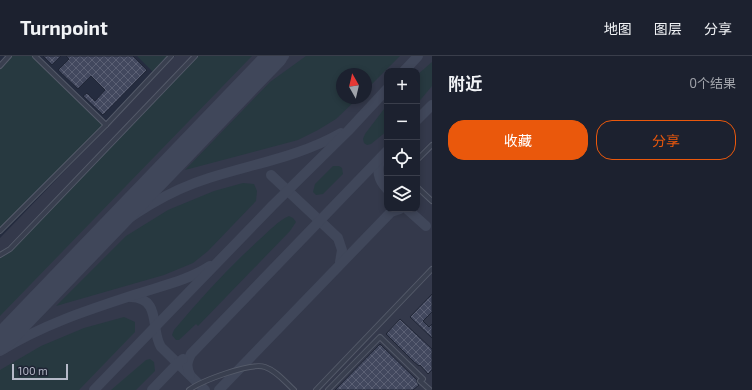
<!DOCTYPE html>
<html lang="zh">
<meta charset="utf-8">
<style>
:root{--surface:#1c212f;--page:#292e3b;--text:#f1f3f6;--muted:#a0a3aa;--line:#3a3e4b;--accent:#ea580c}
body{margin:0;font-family:"Exo 2","Noto Sans SC",sans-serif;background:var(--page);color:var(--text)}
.controls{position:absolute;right:12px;top:12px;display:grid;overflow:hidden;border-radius:8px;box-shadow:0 2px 6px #0003}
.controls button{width:36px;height:36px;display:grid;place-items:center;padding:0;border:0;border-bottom:1px solid var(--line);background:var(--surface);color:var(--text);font:20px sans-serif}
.compass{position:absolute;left:336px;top:12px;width:36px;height:36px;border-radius:50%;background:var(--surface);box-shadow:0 2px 6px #0003;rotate:352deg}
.scale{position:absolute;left:12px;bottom:10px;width:56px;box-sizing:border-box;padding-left:4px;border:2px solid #b6bac9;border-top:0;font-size:11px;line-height:14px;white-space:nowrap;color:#b6bac9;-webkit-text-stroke:3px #1e2434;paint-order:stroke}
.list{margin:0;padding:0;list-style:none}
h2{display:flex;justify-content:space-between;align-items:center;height:52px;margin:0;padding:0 16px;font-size:17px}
h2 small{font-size:13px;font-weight:400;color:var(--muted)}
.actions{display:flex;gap:8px;padding:12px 16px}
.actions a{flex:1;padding:9px 0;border:1px solid var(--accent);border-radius:16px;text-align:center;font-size:14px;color:var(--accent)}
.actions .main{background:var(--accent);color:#fff}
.icon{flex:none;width:22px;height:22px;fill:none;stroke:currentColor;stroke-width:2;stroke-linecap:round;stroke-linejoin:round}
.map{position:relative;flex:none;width:432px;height:334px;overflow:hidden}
header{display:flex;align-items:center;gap:24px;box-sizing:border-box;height:56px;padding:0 20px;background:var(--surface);border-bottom:1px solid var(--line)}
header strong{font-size:19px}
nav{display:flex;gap:22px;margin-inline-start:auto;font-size:14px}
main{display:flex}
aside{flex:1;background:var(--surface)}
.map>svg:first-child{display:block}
.airport{fill:#34394b;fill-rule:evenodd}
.green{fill:#273940}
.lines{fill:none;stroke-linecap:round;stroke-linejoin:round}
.taxiway{stroke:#40475a;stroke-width:10}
.runway{stroke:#40475a;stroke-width:25}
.building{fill:url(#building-cross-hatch);stroke:#202636}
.minor-casing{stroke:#545a69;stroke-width:6}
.minor{stroke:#393f4f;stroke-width:4}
</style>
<header>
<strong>Turnpoint</strong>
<nav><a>地图</a><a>图层</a><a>分享</a></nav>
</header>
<main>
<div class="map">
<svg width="432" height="334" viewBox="0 0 432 334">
<defs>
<pattern id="building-cross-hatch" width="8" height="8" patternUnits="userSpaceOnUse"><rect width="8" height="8" fill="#42485e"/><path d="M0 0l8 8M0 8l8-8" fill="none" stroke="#5b6074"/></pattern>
</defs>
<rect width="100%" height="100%" fill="#252c3f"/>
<path class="airport" d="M175 0H432V334H0V182ZM387 15H417V153H387ZM342 18H366V42H342Z"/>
<g class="green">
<path d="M9 0H35L106 69 0 175V10Z"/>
<path d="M137 0H171L154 17Z"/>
<path d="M193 0H252L0 260V196L10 190Z"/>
<path d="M306 0H400L366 34V18H342V42H358L336 63 318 74 298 84 185 114 270 26Z"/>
<path d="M432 6V30L417 48V19Z"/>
<path d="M387 49V75L371 88 367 89 364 87 363 83 365 78Z"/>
<path d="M333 110H339L342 112 343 118 323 138 316 139 313 136 315 128Z"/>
<path d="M243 127 254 128 257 135 256 145 208 195 193 207 164 219 56 250 126 180 168 154 214 135Z"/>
<path d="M289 160 293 162 296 166 290 175 198 270 196 268 179 284H176L172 279 174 274C201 242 229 211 260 183 269 175 278 165 289 160Z"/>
<path d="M124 261 135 266V276L79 334H0V314L41 290 84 272Z"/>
<path d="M150 303 154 306 155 315 136 334H111L146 304Z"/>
</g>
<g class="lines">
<g class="taxiway">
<path d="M404 15 418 0"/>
<path d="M236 41 255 22 284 0"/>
<path d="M417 64 432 49"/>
<path d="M381 102C376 114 378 124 387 133"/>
<path d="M271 119 338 182 342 194 340 206"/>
<path d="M407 153 426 170"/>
<path d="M97 186C131 159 167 135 209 122 253 108 301 100 341 77"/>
<path d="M131 241C162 242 150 274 161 291L205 334"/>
<path d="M0 295C44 268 88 254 137 238 161 230 189 224 210 210"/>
<path d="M190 319C186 310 187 306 191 298L387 95"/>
<path d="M94 334 273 149 348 75 387 33"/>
<path d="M152 334 178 307 183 303"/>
<path d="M219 334 391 156 400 153"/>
</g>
<path class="runway" d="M0 286 275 0"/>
</g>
<g class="building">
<path d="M43 0H61L52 9Z"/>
<path d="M66 0H133L147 14 103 59 83 40 87 37 95 45 105 34 91 20 78 33 58 14 69 3Z"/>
<path d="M432 238V256L423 265 429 271 432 268V282L410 261Z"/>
<path d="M400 263 432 293V314L428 318 420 309 419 310 413 305 386 278Z"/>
<path d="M380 288 417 324V326L419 329 413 334H335Z"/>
</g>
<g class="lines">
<defs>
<g id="minor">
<path d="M35 0 106 69"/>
<path d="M0 10 9 0"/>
<path d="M417 104 432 89"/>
<path d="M417 131 432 145"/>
<path d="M0 175 106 69 171 0"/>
<path d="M0 199 10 193 195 0"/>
<path d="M189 334C201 325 251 306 265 311 277 315 285 326 294 334"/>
<path d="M316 334 432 213"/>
<path d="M328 334 380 281 423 323 420 325 430 334"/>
</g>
</defs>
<use href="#minor" class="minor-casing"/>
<use href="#minor" class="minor"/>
</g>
</svg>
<div class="controls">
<button>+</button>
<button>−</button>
<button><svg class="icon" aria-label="locate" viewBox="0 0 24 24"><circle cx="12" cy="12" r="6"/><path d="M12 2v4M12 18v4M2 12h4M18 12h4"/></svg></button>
<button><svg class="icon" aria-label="layers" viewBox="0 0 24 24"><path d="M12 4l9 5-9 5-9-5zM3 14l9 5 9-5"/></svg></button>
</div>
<svg class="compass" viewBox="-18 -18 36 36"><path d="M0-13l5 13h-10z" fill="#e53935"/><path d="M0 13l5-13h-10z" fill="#a0a3aa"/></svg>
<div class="scale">100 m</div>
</div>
<aside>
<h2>附近<small>0个结果</small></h2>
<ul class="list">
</ul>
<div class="actions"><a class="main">收藏</a><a>分享</a></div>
</aside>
</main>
